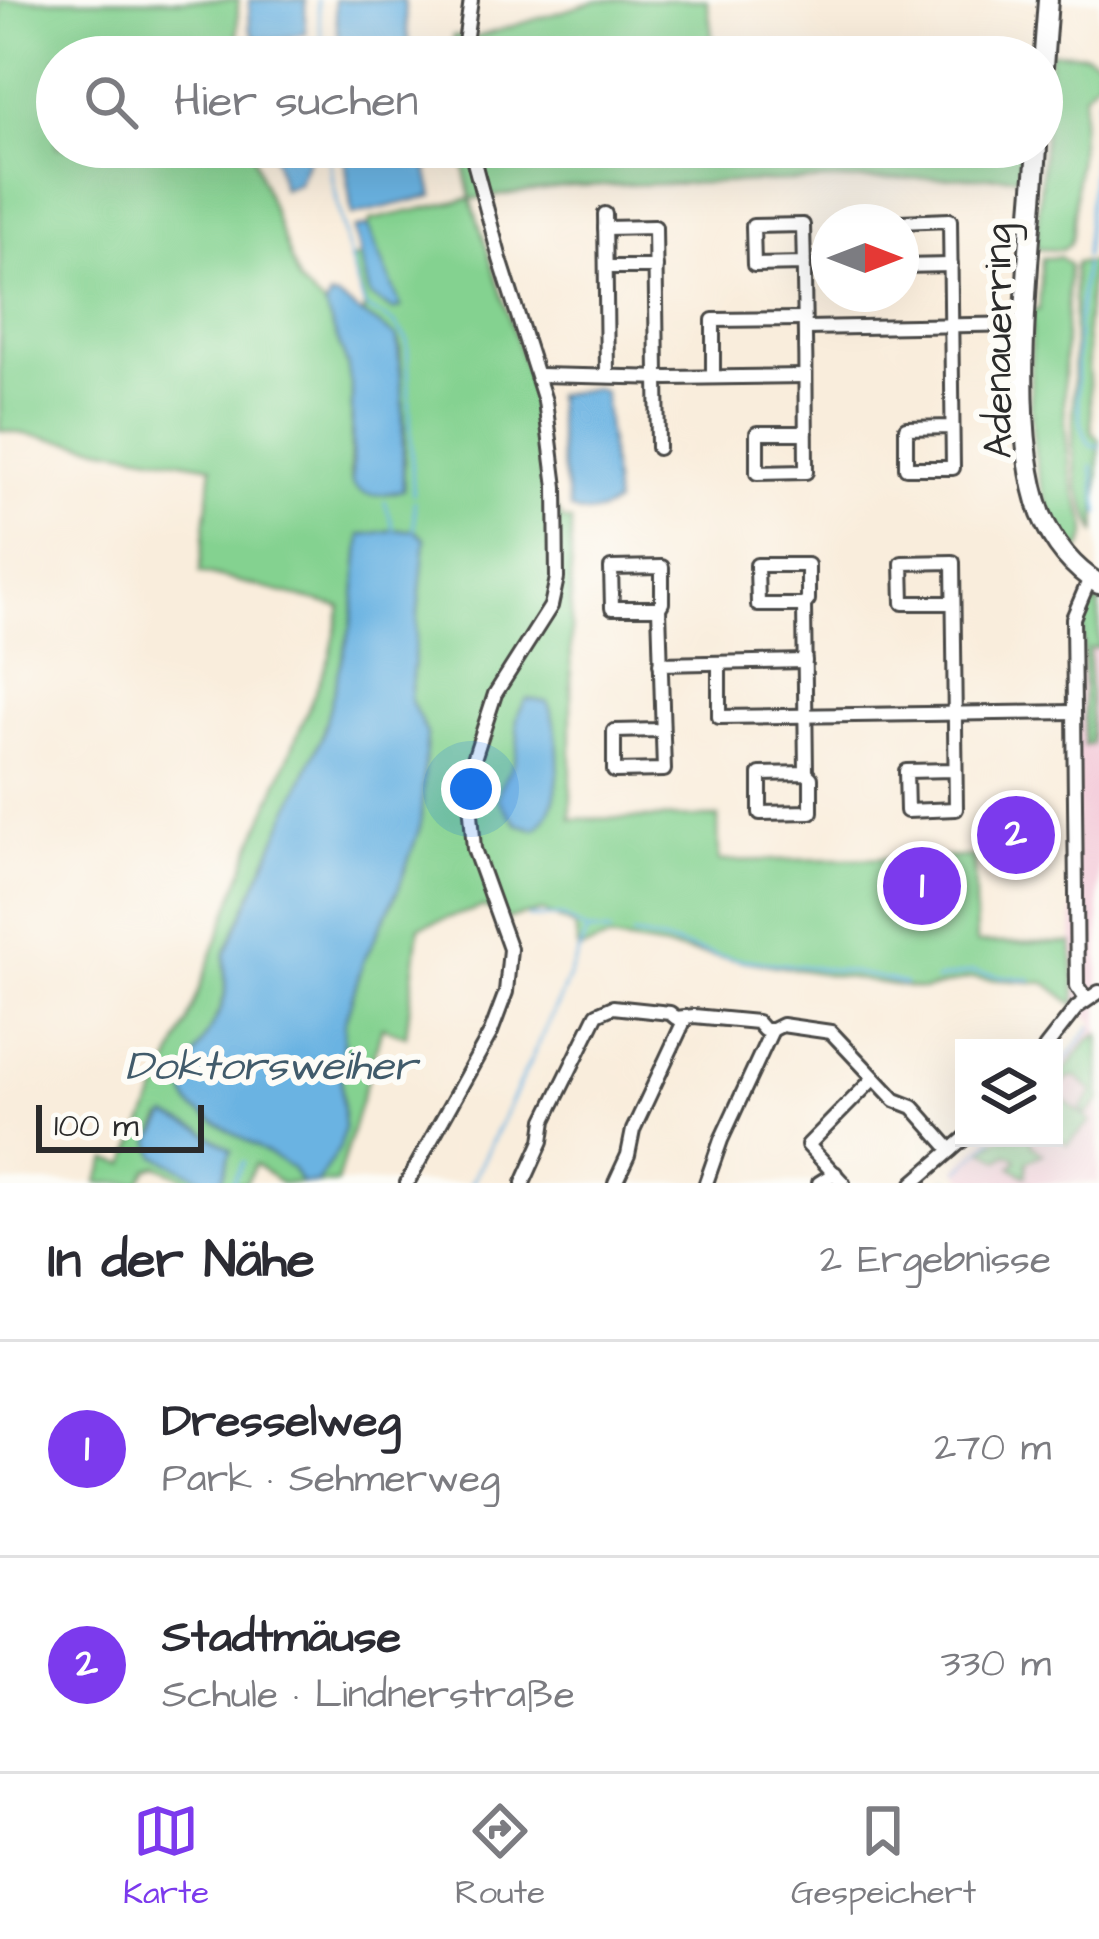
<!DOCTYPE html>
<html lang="de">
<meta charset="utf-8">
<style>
:root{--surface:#fff;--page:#f2f2f3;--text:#2b2b33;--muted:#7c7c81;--line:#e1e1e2;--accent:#7c3aed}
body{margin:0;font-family:"Architects Daughter",sans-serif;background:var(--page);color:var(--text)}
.controls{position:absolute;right:36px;bottom:36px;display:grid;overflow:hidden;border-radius:0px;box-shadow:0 12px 48px #0002}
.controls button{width:108px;height:108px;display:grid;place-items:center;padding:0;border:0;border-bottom:3px solid var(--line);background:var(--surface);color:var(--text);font:60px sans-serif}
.compass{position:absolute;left:811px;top:204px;width:108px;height:108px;border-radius:50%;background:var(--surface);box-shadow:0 12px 48px #0002;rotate:90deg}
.scale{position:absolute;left:36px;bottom:30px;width:168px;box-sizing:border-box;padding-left:12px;border:6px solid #2b2b2b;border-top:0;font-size:33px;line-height:42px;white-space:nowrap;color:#2b2b2b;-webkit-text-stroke:9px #fdfcf7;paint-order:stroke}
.you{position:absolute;left:471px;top:789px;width:42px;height:42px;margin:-30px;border:9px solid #fff;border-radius:50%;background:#1a73e8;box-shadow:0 0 0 18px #1a73e833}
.badge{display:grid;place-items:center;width:78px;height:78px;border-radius:50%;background:var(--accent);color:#fff;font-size:39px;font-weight:700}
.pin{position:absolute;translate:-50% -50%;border:6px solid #fff;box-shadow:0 3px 12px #0006}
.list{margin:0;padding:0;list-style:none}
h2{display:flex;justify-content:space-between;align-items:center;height:156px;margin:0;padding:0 48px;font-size:51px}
h2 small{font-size:39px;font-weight:400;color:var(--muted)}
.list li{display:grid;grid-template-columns:78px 1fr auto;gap:36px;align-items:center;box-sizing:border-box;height:216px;padding:0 48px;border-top:3px solid var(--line)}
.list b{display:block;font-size:45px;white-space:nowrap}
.list p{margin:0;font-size:39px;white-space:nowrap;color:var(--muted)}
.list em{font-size:39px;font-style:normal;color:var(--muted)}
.icon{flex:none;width:66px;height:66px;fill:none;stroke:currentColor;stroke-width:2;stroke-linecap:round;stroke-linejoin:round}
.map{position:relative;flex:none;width:1099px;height:1183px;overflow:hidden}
.search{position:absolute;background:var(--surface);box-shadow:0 12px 48px #0002;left:36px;right:36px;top:36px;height:132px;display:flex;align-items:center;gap:30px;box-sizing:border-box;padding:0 42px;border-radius:66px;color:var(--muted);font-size:45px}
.sheet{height:588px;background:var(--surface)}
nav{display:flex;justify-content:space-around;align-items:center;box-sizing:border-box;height:168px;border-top:3px solid var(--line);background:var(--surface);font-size:33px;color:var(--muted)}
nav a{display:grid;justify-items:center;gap:6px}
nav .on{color:var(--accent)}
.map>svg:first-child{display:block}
.built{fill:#f4cfdc}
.green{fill:#84d290;stroke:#587e5e;stroke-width:3;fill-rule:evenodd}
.water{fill:#6ab3e2;stroke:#4a6f86;stroke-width:3}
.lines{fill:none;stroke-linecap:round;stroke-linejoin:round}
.stream{stroke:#6ab3e2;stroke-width:3}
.street-casing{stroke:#4a4846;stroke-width:18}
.secondary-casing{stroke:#4a4846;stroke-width:24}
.street{stroke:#fff;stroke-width:12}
.secondary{stroke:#fff;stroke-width:18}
.labels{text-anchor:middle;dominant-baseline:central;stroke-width:12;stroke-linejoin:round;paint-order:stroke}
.street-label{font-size:39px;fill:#2b2b2b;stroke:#fdfcf7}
.water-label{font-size:42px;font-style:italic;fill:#415b6b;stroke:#fdfcf7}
</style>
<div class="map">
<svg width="1099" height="1183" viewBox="0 0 1099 1183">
<rect width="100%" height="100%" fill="#fdfcf7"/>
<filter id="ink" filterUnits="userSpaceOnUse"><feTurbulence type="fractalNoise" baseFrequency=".00833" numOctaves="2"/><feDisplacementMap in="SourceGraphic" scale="24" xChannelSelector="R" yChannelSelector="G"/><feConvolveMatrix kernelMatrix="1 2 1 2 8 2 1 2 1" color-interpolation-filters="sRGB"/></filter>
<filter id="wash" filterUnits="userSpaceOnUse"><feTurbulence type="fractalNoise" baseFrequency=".004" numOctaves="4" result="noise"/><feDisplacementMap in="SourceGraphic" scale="48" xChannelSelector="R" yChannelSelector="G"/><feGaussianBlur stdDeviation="2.7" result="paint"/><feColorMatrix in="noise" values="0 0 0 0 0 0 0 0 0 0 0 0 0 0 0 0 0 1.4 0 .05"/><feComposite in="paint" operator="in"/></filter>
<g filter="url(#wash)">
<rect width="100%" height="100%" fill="#f9eddc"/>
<path class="built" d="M1099 579V1183H967L956 1169 988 1138H1054V1071L1095 1023 1076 1006 1072 943 1078 614 1082 601Z"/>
<g class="green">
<path d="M0 0H238L237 57H57V147H250L299 283 325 307 347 364 352 391 350 474 352 483 374 495 403 489 405 438 400 348 397 337 364 318V301L351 261 360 256 370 296 400 307 368 226 371 220 471 198 460 147H1021L1019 176 571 186 471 199 528 377 537 421 542 483 563 520 571 521V819L718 817 719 861 974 857 976 943H1072L1076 1006 1046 983 972 978 924 990 610 939 578 950 575 927 542 911 508 919 483 907 419 927 406 1036 382 1027 337 1183H315L344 1127 341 1083 344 1024 363 962 398 890 420 827 427 734 410 699 425 539 394 530 361 535 353 618 322 736 225 954V994L220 1009 183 1085 292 1168 301 1183H281L255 1164 246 1183H195L157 1166 148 1169 139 1183H97L107 1159 126 1164 188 1021 251 848 330 656 341 607 200 572 212 466 0 430ZM162 1119 209 1182 156 1156 151 1141Z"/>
<path d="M599 0H707L715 57H452L453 36 474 38Z"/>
<path d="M1050 52 1086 54 1099 61V78L1084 94 1072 235 1069 245 1062 250 1036 249Z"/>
<path d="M1060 257 1069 265C1065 335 1059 411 1072 480 1078 514 1099 526 1076 555 1021 489 1031 392 1032 310H1039L1042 258Z"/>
<path d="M1099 262V270L1091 271 1086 330 1092 431 1099 440 1096 534 1078 487 1073 448 1074 268 1076 263Z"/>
<path d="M1099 600V648L1089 649 1091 744 1084 745 1083 622 1090 606Z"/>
<path d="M1099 1034V1100L1087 1115 1081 1110 1093 1092 1076 1077H1069L1056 1093 1091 1122 1067 1145 1054 1131V1084L1089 1040Z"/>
<path d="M1000 1138H1030L1032 1145 1043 1154 1027 1161 1026 1176 1011 1167 1017 1161 1015 1157 1007 1154 1000 1160 984 1150Z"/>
</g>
<g class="water">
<path d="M249 0H305L306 33 278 40 255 38 250 29Z"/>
<path d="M334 0H404L410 57H341Z"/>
<path d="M271 147H313L298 184 283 189Z"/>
<path d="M344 147H422L433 196 352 215Z"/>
<path d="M368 226 401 307 393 310 370 296 354 229Z"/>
<path d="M330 297 338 298 397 337 403 399V490C384 494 365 501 352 483V391L347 364 325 307Z"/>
<path d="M595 388 604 392 615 504C602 512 585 518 570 509L560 456 555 395Z"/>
<path d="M394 530H414L425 539 410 699 427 734 420 827 398 890 363 962 344 1024 341 1083 344 1128 340 1147 317 1183H301L292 1168 195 1110C163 1080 220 1030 225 994 226 982 224 967 225 954L322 736 353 618 361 535Z"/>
<path d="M527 699 547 702C562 732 566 810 535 829L517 824 498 799C499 781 512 772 516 755 523 727 507 727 527 699Z"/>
<path d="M167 1116 200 1129 231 1150 222 1179 209 1182 156 1156 151 1142Z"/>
</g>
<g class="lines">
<g class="stream">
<path d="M317 0 324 57"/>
<path d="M327 147C336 201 347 256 365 307L394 323 407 340 413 494"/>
<path d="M1085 256 1099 99"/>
<path d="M1085 263C1079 300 1067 418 1091 445L1099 446"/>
<path d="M1092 466 1099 513"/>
<path d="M385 502 394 530"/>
<path d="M414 530V501"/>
<path d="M528 917H563L587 931 611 933"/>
<path d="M632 936C671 940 707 956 744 960 799 966 852 969 905 984"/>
<path d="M936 980 972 972 1032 980"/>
<path d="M1054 1075 1091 1027"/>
<path d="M960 1170 994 1138"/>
<path d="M232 1183 243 1162"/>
<path d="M472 1183 560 998 587 931"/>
<path d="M945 1183 949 1180"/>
</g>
</g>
</g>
<g filter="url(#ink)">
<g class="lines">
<defs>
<g id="street">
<path d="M463 57 471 0"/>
<path d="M605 214 607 375"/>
<path d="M900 222 950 220 953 468H906V428L952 427"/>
<path d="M605 228 655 227 658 448"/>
<path d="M804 264 754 265 753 226 803 225C805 308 806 390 806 472L757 473V433H806"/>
<path d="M901 266 951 265"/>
<path d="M606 267H656"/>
<path d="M805 328 1026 324"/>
<path d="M539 375 668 378 805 376"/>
<path d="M713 377V320L804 319"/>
<path d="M950 603H903L902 563 953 562 956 809 907 811 906 771 953 770"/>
<path d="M804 605H758L757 565H808V600L804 605 806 773 811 778V812L760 813V774L806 773"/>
<path d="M659 608H612L611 568 662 567V603L659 608 664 770 614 771V731L660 730"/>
<path d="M719 663V717L1074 712"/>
<path d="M660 664 805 661"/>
<path d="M1086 999 1077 986 1073 618 1090 578"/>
<path d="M1045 1048 1077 1007 1099 992"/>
<path d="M407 1183 491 1032 506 992 510 949 474 849 470 801 473 762 495 694 551 606 557 578 556 487 545 401 500 259 470 147"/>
<path d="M523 1183 542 1141 545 1120 597 1014 613 1007 670 1013 676 1018 694 1016 757 1022 764 1030H772L782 1025 831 1032 895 1100 913 1107 951 1150"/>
<path d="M615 1183 628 1155 633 1130 685 1019"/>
<path d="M706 1183 721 1140 772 1030"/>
<path d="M819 1183 835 1173"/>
<path d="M843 1183 808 1145 874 1078"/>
<path d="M913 1183 965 1138"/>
</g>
<g id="secondary">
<path d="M1042 80 1048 0"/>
<path d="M1037 147C1031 246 1007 423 1041 514 1053 543 1073 568 1099 584"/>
</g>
</defs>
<use href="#street" class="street-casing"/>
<use href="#secondary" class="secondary-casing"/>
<use href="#street" class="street"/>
<use href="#secondary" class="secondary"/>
</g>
</g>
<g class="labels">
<g class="street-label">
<text transform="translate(1000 341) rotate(-90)">Adenauerring</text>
</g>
<g class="water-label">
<text x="271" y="1067">Doktorsweiher</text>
</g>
</g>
</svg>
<div class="controls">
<button><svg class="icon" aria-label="layers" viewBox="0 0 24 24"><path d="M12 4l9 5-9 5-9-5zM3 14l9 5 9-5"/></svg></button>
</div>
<svg class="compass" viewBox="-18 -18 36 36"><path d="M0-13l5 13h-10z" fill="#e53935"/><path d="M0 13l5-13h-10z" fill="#7c7c81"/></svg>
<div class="scale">100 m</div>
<div class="you"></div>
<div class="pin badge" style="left:922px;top:886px">1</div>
<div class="pin badge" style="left:1016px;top:835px">2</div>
<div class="search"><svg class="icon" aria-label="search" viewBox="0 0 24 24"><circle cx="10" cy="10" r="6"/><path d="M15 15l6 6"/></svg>Hier suchen</div>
</div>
<section class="sheet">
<h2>In der Nähe<small>2 Ergebnisse</small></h2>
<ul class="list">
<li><span class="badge">1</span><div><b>Dresselweg</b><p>Park · Sehmerweg</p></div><em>270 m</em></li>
<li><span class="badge">2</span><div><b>Stadtmäuse</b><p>Schule · Lindnerstraße</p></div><em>330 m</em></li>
</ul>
</section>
<nav>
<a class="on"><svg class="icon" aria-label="map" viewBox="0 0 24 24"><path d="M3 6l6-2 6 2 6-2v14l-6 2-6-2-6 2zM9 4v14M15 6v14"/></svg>Karte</a>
<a><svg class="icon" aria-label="directions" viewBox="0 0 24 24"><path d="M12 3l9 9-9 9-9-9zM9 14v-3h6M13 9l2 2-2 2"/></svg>Route</a>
<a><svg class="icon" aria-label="saved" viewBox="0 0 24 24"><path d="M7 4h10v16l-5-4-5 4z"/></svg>Gespeichert</a>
</nav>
